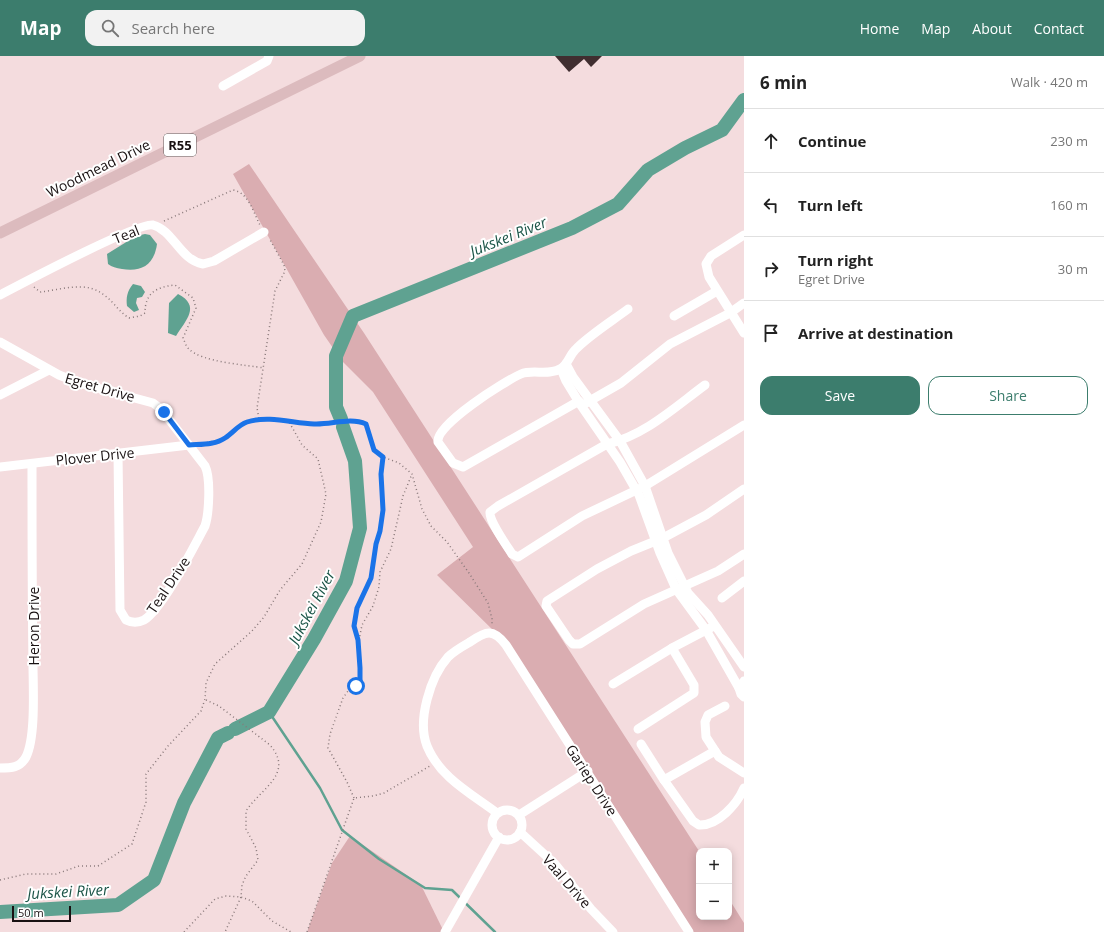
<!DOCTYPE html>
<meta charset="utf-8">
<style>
:root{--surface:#fff;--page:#f2f2f2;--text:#222;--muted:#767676;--line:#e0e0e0;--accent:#3c7d6d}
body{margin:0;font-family:"Open Sans",sans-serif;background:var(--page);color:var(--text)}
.controls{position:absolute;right:12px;bottom:12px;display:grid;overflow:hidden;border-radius:8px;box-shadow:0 2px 10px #0003}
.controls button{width:36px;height:36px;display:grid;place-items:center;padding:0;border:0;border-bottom:1px solid var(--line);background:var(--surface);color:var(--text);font:20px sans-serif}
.scale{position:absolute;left:12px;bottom:10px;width:59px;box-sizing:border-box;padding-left:4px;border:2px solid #191112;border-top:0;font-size:11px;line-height:14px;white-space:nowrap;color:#191112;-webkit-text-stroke:3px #fff;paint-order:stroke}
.stop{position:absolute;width:12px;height:12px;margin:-9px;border:3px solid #1a73e8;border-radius:50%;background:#fff}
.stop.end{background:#1a73e8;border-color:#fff;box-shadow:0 1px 4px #0008}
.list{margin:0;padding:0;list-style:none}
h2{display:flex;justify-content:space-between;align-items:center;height:52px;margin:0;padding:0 16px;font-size:17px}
h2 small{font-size:13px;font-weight:400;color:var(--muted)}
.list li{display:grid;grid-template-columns:26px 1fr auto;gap:12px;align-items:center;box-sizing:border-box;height:64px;padding:0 16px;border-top:1px solid var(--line)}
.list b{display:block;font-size:15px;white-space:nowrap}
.list p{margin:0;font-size:13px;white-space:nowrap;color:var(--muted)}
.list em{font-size:13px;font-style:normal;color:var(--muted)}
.actions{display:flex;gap:8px;padding:12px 16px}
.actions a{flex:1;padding:9px 0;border:1px solid var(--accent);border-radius:12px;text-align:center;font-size:14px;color:var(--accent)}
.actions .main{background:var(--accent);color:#fff}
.icon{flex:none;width:22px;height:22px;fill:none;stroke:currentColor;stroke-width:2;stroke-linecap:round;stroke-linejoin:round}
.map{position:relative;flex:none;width:744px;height:876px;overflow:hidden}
header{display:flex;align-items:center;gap:24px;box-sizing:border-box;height:56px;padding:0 20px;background:var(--accent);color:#fff}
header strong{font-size:19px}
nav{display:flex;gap:22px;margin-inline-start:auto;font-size:14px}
.search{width:280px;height:36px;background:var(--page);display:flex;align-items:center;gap:10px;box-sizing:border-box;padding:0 14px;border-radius:12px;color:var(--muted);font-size:15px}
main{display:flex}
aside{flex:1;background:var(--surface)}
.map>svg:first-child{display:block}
.green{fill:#daadb1}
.water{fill:#5fa291}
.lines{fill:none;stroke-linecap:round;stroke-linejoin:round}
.stream{stroke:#5fa291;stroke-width:2.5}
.river{stroke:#5fa291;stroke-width:14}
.building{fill:#402e30}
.path{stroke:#89797a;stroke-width:1.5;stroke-dasharray:1 3;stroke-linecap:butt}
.minor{stroke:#fff;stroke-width:9}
.major{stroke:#dcbbbe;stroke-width:11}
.route{stroke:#1a73e8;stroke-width:5}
.labels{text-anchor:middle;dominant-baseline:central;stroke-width:4;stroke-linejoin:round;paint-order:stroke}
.shield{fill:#fff;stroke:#5e5859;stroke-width:1}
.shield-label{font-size:13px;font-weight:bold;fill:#191112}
.street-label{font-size:14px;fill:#191112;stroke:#fff}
.water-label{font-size:15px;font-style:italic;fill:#1c5548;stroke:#fff}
</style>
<header>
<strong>Map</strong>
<div class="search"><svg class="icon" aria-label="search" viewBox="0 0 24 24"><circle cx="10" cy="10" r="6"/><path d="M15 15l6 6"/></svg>Search here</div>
<nav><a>Home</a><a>Map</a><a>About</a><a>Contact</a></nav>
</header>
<main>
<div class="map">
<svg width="744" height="876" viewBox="0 0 744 876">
<rect width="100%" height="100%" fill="#f4dcde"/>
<g class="green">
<path d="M249 108 364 277 699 795V861H729V843L744 867V876H689L500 581 437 519 473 491 373 336 342 305 324 279 233 118Z"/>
<path d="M350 780 421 829 444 876H307L332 807Z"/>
</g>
<g class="water">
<path d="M145 178 150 179 157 188C154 209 142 216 122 213 116 212 112 211 108 208L107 198 136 180Z"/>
<path d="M133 228 141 230 145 236 142 241 137 242 136 247 139 254 134 256 127 250C126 242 127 235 133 228Z"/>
<path d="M178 238C201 250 186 264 176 280L168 277 169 247Z"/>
</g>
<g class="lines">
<path class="stream" d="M269 656 320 732 342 774 379 803 425 832 452 834 495 876"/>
<g class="river">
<path d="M341 363 336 351V300L353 260 572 172 618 148 648 114 685 92 722 74 744 44"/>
<path d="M235 673 269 656 314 583 346 525 360 472 355 405 343 371"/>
<path d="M0 856 118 849 154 824 184 747 218 682 228 677"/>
</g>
</g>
<path class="building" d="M555 0H602L591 11 584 3 569 16Z"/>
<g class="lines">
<g class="path">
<path d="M164 165 233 134C249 137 253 156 260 169"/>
<path d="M34 231 40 236C61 234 86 224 104 239 114 246 119 256 129 262L140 260 145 257C145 237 156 231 175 229L193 242 196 252 183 282C185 286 186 291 189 293 201 306 247 309 264 312"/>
<path d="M259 363C277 364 296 367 314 368 331 369 350 361 366 368L374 394 383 401 399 407 412 418 422 453 431 470 447 486 469 517 488 547 492 563V570"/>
<path d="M199 388 224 383 240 368 259 363 257 352 275 235 285 215 284 209 269 182"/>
<path d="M359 584 362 569 373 550 379 531 380 516 391 493 403 440 412 418"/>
<path d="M206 644 219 650 270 689C295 718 260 733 246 755V773L256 792 258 804 246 820 242 829 241 841 225 876"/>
<path d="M354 742 347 726 328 692 330 678 343 642 348 635 356 630 360 624 358 584 354 571 357 552 371 522 376 488 380 475 383 454 381 418 383 401"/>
<path d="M0 824 26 818H56L79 810H98L132 788 146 746V718L168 690 201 655 205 643 206 627 215 608 252 575 264 561 280 534 302 508 321 466 326 438 318 403 302 389 288 364"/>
<path d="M184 876 215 843 226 840 241 841 252 845 272 865 291 876"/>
<path d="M307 876 354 742 373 740 384 737 430 710"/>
</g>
<g class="minor">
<path d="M223 30 267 5 269 0"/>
<path d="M744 179 711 200 706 208 709 221 744 277"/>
<path d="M0 239C21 228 138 166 153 169 173 174 180 204 203 208L214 205 264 176"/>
<path d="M674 260 717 235"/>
<path d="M0 286 59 319 79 327 153 347 161 353 205 410C211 422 209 458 205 470 193 492 163 552 144 564 138 567 132 567 126 564L120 554 118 398"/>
<path d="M566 308 573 321 620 385 645 430 668 497 688 537 708 559 744 611"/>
<path d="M561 313 566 325 580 348 620 406 639 439 660 497 676 533 706 574 739 632"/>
<path d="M705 329C675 351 644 380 607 388L498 450 490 456C489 465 507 490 512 498L518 501 582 460 645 430 744 369"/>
<path d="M0 339 49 314"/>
<path d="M579 345 463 411 453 407 438 386C435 369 505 325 521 318 533 313 548 320 560 313 568 309 569 300 575 294 588 280 612 265 628 253"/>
<path d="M586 347 621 327 670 288 730 257 744 247"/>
<path d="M0 411 189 389"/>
<path d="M744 433 706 459 663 482 631 495 597 513 547 545 546 550 569 584 573 588H580L644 548 718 515 744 498"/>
<path d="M722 542 744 525"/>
<path d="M744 625 739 632 741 638 744 641"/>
<path d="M613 628 672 592 712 571"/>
<path d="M725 650 708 659 705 666 706 681 719 701 744 717"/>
<path d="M638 673 694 637V629L672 592"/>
<path d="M641 688 664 724 715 695"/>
<path d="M0 712C11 712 20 712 26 701 36 681 33 631 33 608 32 541 32 474 32 408"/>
<path d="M664 724 693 765 699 769C718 770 737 748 744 732"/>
<circle cx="507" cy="769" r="15"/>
<path d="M497 757C472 738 440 722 427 690 417 665 430 621 448 601 454 595 463 590 470 586 486 575 493 572 506 589L689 876"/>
<path d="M519 759 588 715"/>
<path d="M520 776 555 808 591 853 613 876"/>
<path d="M445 876 499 781"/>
</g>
<path class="major" d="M0 177 360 0"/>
</g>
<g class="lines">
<path class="route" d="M164 356 189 389C200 388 215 389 225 382 233 377 238 369 247 366 269 359 292 367 314 368 331 369 350 361 366 368L374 394 383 401 381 418 383 454 380 475 376 488 371 522 357 552 354 570 358 584 360 612V624L356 630"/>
</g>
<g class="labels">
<rect class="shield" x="164" y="78" width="32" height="22" rx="3"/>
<g class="shield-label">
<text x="180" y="89">R55</text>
</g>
<g class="street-label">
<text transform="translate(98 112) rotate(-26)">Woodmead Drive</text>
<text transform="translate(126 178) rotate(-22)">Teal</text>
<text transform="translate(100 331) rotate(16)">Egret Drive</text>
<text transform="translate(95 400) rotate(-6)">Plover Drive</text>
<text transform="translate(168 529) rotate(-56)">Teal Drive</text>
<text transform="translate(33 570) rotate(-90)">Heron Drive</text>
<text transform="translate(592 724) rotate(57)">Gariep Drive</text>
<text transform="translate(567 825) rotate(49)">Vaal Drive</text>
</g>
<g class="water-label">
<text transform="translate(508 180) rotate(-22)">Jukskei River</text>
<text transform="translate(311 551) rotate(-62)">Jukskei River</text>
<text transform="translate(68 835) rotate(-3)">Jukskei River</text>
</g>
</g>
</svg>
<div class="controls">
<button>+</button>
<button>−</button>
</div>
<div class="scale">50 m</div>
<div class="stop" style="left:356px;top:630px"></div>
<div class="stop end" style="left:164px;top:356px"></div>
</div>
<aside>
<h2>6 min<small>Walk · 420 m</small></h2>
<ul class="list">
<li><svg class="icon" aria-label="ahead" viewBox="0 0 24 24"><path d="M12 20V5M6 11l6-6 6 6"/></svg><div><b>Continue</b></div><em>230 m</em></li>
<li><svg class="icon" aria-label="left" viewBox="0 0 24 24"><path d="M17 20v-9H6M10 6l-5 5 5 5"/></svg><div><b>Turn left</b></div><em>160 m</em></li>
<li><svg class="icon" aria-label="right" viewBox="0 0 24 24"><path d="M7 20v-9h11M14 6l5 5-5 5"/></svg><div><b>Turn right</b><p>Egret Drive</p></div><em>30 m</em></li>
<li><svg class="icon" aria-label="arrive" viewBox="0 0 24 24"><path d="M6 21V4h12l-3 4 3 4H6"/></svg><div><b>Arrive at destination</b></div></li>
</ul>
<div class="actions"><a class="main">Save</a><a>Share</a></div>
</aside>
</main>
